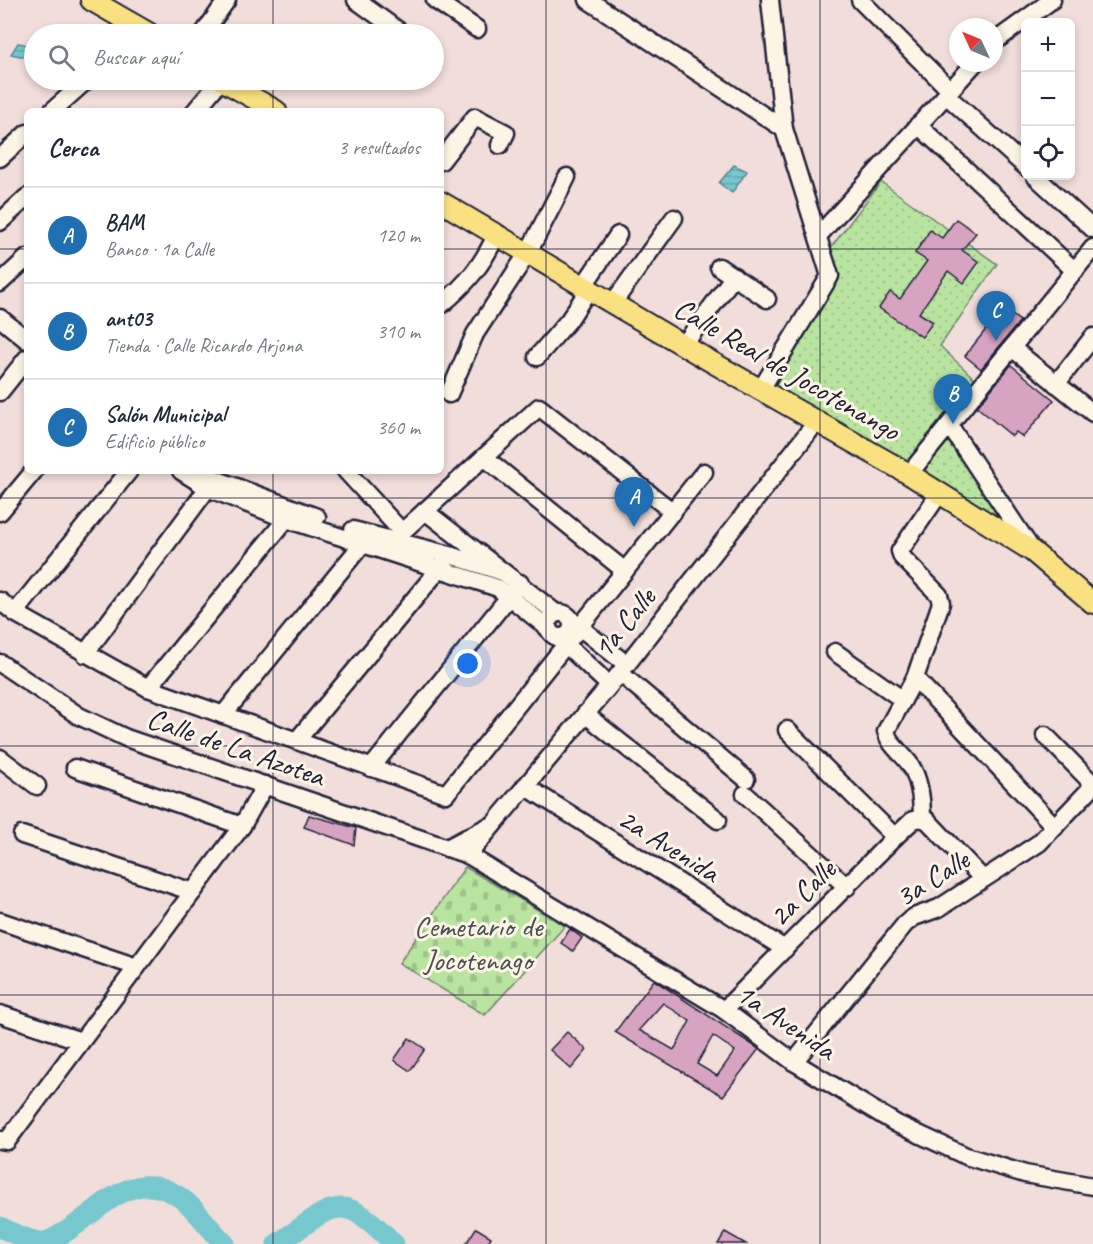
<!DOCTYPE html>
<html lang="es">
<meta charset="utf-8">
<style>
:root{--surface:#fff;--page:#f2f2f3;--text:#1f2937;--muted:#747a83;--line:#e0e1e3;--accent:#1f6fb2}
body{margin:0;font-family:Caveat,sans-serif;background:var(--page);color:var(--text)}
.controls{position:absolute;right:18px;top:18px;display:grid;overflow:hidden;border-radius:9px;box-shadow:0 3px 9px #0003}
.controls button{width:54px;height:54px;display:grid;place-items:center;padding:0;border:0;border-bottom:2px solid var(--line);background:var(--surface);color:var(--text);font:30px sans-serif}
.compass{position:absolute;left:949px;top:18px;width:54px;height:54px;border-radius:50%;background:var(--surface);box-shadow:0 3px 9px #0003;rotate:314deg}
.you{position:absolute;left:468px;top:664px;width:21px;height:21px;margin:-15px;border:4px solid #fff;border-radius:50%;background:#1a73e8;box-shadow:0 0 0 9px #1a73e833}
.badge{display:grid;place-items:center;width:39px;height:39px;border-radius:50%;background:var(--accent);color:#fff;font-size:20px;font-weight:700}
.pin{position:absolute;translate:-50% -50px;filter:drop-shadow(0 2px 3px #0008)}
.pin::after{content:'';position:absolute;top:32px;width:21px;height:18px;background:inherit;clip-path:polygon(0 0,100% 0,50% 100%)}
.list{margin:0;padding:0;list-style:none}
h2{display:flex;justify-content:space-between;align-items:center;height:78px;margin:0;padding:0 24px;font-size:26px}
h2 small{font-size:20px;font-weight:400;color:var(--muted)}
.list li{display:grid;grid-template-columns:39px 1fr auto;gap:18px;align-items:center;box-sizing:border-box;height:96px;padding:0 24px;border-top:2px solid var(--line)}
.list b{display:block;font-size:22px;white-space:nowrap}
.list p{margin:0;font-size:20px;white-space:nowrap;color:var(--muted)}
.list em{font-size:20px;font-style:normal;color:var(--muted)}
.icon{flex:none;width:33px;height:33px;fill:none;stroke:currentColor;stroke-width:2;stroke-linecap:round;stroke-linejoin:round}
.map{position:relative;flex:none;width:1093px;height:1244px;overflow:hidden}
.search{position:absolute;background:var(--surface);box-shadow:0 3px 9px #0003;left:24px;top:24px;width:420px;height:66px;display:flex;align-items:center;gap:15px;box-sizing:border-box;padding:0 21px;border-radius:33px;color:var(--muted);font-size:22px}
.panel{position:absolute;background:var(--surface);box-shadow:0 3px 9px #0003;left:24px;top:108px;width:420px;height:366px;border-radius:9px}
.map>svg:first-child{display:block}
.green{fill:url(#green-dots);stroke:#6e836e;stroke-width:1.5}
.cemetery{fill:url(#cemetery-stones);stroke:#6e836e;stroke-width:1.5}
.water{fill:url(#water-rules);stroke:#558693;stroke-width:1.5}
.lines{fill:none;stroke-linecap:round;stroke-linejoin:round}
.river{stroke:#77c8ce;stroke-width:21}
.building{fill:#d6a4c1;stroke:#22223b;stroke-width:1.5;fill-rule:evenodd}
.minor-casing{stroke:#22223b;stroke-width:21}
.major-casing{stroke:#22223b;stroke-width:24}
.minor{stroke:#fcf5e5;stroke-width:16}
.major{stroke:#f9e181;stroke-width:20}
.grid{fill:none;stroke:#22223b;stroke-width:1.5;stroke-opacity:0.55}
.labels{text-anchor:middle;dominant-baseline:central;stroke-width:6;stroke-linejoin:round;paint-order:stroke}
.street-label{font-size:30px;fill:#22223b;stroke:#fcf5e5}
.park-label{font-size:30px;fill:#485254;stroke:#fcf5e5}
</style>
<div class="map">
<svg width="1093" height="1244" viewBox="0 0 1093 1244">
<defs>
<pattern id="green-dots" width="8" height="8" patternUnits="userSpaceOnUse" patternTransform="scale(1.5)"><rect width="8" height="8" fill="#b9e4a0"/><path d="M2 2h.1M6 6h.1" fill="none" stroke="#9fc38b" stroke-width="1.8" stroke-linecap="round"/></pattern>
<pattern id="cemetery-stones" width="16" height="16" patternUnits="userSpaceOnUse" patternTransform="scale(1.5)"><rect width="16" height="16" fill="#b9e4a0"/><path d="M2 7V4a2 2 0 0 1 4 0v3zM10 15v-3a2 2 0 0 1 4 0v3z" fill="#9fc38b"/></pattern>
<pattern id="water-rules" width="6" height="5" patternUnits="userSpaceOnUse" patternTransform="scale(1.5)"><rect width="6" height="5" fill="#77c8ce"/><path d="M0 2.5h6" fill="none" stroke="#61a2a8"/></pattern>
</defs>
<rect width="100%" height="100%" fill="#f1ddda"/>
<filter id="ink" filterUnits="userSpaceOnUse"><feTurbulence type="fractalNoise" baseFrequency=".0167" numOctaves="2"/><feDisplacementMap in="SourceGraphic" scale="12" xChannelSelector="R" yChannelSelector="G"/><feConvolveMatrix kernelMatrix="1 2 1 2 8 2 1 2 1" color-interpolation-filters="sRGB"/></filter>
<g filter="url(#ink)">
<g class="green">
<path d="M881 182 997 264 940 346 977 381 908 465 773 388 838 280 829 250Z"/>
<path d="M950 433 1023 541 916 473Z"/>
</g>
<path class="cemetery" d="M465 867 565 926 485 1015 399 963Z"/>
<g class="water">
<path d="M18 43 34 46V59L11 54Z"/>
<path d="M734 165 747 171 732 193 719 183Z"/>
</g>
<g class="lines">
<g class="river">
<path d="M0 1227C13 1233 29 1242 43 1242 49 1242 55 1238 60 1235 94 1218 125 1170 169 1191 193 1202 207 1227 225 1244"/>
<path d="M277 1244C334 1206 339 1187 394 1244"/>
</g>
</g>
<g class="building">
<path d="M956 219 976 233 962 250 979 262 964 283 948 271 919 313 933 322 922 337 879 308 890 292 900 299 927 261 915 253 930 230 942 238Z"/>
<path d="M1003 308 1020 321 981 369 965 356Z"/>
<path d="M1011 365 1054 400 1023 437 1016 432 1012 436 977 407Z"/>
<path d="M309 815 356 828 354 845 304 827Z"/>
<path d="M570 929 582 938 573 951 561 943Z"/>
<path d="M654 980 759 1049 723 1096 615 1032ZM663 1003 690 1021 674 1050 639 1030ZM713 1036 735 1051 717 1076 697 1064Z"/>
<path d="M567 1032 587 1050 571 1069 550 1050Z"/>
<path d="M409 1038 425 1049 410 1071 394 1060Z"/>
<path d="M476 1228 491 1237 487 1244H466Z"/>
<path d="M725 1232 746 1244H718Z"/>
</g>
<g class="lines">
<defs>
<g id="minor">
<path d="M356 0 403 34"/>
<path d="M435 0 477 29"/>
<path d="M588 0 784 129"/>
<path d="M860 0 950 90"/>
<path d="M203 34 227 0"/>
<path d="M994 42 1052 0"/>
<path d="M946 95 1026 167"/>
<path d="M52 111 87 80"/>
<path d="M195 111 221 80"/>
<path d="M918 125 1075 271"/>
<path d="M0 158 27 133"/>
<path d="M441 161 475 117 506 133 500 145"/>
<path d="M1035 176 1093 229"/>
<path d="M0 222 27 197"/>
<path d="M819 235 975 63"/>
<path d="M719 267 767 299"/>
<path d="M0 283 27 258"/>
<path d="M584 285 618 235"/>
<path d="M613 303 674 218"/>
<path d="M441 305C467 284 484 263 497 233"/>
<path d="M0 318 27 340"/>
<path d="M683 346 734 276"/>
<path d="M1012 348 1093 413"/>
<path d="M537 357 569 320 589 289"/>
<path d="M1056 384 1093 337"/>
<path d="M761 389 830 276 784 129 770 0"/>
<path d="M0 392 27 358"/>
<path d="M449 394 475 334 529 251 567 177"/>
<path d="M949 425 1032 550"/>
<path d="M484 457 625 571"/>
<path d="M181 471 208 488 286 519 498 588 548 628"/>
<path d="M202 471 215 479 317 517"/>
<path d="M346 471 402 532"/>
<path d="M909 474 1093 248"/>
<path d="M425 511 556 613"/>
<path d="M0 512 34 471"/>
<path d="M353 530 450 555 502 572"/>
<path d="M400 541 402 532 539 407 673 512"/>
<path d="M0 601 15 613 148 688 446 794 704 472"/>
<circle cx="560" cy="625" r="12"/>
<path d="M15 613 129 471"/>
<path d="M572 621 626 664"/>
<path d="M559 638 609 685"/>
<path d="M835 652 903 700"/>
<path d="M85 654 213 481"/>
<path d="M0 663 79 716 126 738 468 855 724 1010 794 1062 897 1124 966 1156 1025 1174 1093 1186"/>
<path d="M620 673 746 779"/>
<path d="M915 678 1055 827"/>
<path d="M148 688 292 512"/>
<path d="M585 714 718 820"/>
<path d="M223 715 368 537"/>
<path d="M787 730 895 837"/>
<path d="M1045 735 1093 784"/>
<path d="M298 739 445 562"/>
<path d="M0 758 37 786"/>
<path d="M75 768 242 826"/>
<path d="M371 768 520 583"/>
<path d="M525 786 785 949"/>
<path d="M745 794 847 887"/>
<path d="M922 818C922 801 920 781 911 766 903 753 890 747 886 731L915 678 941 603 939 595 902 557 900 551 939 494"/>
<path d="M922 818 928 821 982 878"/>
<path d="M22 835 193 892"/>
<path d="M447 848 487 827"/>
<path d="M468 855 620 673 818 420"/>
<path d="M0 921 137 967"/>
<path d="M724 1010 895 837 913 820 922 818"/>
<path d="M0 1014 81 1041"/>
<path d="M794 1062 905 924 914 917 939 908 1039 843 1093 786"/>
<path d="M0 1140 7 1141 242 826 265 785"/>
</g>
<g id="major">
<path d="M91 0 150 34"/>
<path d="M222 80 276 111"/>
<path d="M441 202 710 361 909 474 1032 551 1093 603"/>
</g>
</defs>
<use href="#minor" class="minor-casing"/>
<use href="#major" class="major-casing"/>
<use href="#minor" class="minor"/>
<use href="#major" class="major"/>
</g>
</g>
<path class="grid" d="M273 0V34M546 0V1244M820 0V1244M273 80V111M0 249H27M441 249H1093M273 471V1244M0 498H1093M0 746H1093M0 995H1093"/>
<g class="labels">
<g class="street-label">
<text transform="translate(787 369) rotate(30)">Calle Real de Jocotenango</text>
<text transform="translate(624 623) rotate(-51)">1a Calle</text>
<text transform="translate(236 747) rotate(19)">Calle de La Azotea</text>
<text transform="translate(669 845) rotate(32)">2a Avenida</text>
<text transform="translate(932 878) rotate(-32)">3a Calle</text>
<text transform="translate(802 893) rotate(-45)">2a Calle</text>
<text transform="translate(786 1021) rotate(34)">1a Avenida</text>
</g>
<g class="park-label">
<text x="478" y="926">Cemetario de<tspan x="478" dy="34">Jocotenago</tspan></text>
</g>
</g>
</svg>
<div class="controls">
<button>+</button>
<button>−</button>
<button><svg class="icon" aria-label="locate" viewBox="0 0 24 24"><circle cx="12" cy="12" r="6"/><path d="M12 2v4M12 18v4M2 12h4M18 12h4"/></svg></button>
</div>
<svg class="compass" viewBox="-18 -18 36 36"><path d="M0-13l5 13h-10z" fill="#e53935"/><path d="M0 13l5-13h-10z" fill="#747a83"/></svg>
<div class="you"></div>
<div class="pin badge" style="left:634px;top:527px">A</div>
<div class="pin badge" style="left:953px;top:424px">B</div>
<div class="pin badge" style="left:996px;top:341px">C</div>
<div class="search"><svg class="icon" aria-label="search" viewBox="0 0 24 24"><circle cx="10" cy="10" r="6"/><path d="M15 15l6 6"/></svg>Buscar aquí</div>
<section class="panel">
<h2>Cerca<small>3 resultados</small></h2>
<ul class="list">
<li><span class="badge">A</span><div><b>BAM</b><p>Banco · 1a Calle</p></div><em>120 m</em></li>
<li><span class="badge">B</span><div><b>ant03</b><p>Tienda · Calle Ricardo Arjona</p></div><em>310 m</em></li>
<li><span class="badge">C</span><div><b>Salón Municipal</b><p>Edificio público</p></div><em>360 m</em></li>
</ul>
</section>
</div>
